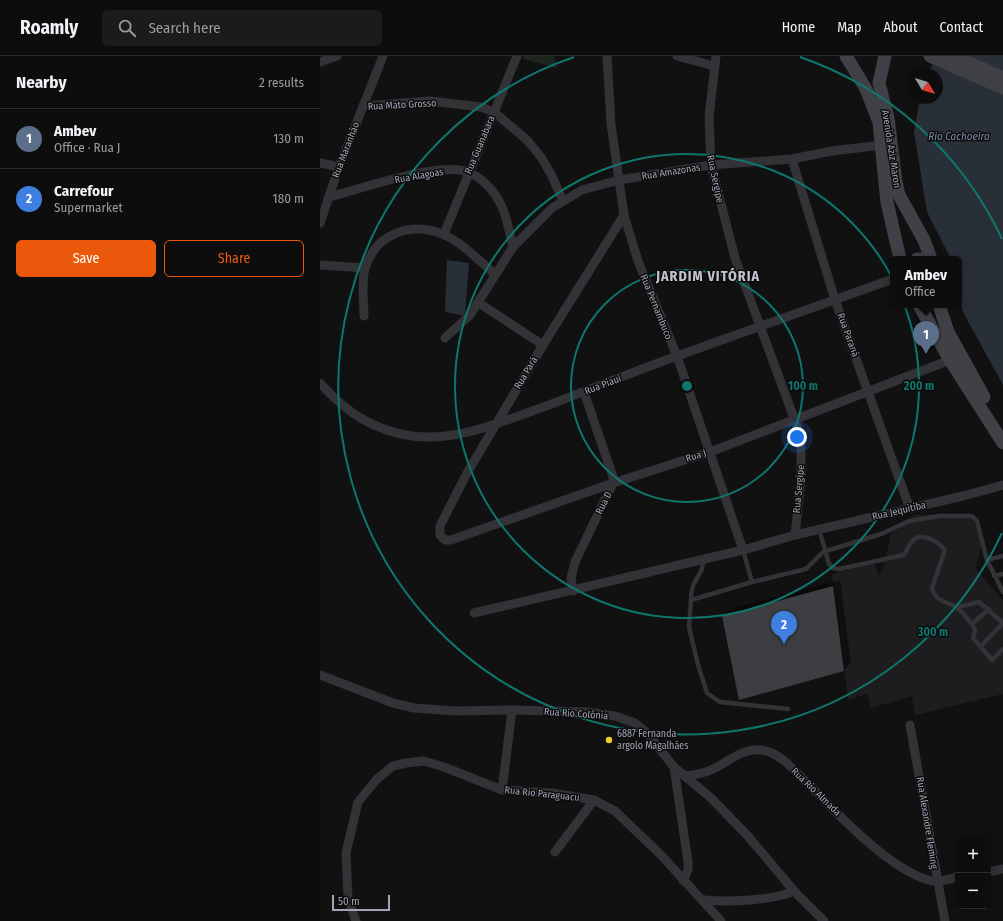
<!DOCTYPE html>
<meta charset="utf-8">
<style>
:root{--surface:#0d0d0e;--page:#1b1b1c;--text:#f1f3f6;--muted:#9a9c9e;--line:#2d2d2e;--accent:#ea580c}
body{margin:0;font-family:"Fira Sans Condensed",sans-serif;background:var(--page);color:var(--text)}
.controls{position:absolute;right:12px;bottom:12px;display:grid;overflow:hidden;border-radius:6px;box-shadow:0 4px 16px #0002}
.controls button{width:36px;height:36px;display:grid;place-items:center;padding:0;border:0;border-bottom:1px solid var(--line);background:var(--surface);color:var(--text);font:20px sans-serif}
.compass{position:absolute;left:587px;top:12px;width:36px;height:36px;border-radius:50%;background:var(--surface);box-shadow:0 4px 16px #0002;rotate:128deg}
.scale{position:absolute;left:12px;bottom:10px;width:58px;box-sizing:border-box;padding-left:4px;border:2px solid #a2a4b3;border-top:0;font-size:11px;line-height:14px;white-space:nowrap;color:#a2a4b3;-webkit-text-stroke:3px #0c0c0d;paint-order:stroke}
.you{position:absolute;left:477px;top:381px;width:14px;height:14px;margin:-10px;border:3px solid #fff;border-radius:50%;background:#1a73e8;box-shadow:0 0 0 6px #1a73e833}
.badge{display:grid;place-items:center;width:26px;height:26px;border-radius:50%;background:var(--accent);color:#fff;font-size:13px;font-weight:700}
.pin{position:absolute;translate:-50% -33px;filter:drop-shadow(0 1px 2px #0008)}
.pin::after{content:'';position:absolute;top:21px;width:14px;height:12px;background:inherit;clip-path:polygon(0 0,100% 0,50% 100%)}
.popup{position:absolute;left:570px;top:200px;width:72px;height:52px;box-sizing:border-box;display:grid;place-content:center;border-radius:6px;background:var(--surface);filter:drop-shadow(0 1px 3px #0005);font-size:13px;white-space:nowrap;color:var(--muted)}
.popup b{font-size:15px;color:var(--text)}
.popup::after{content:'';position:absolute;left:50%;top:100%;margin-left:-8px;border:8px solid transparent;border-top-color:var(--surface)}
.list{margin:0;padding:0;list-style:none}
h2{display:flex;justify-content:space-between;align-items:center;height:52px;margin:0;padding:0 16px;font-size:17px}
h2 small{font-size:13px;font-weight:400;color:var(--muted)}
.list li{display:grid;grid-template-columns:26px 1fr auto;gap:12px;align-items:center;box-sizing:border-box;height:60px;padding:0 16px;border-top:1px solid var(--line)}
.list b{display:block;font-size:15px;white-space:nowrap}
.list p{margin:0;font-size:13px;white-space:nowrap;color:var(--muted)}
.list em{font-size:13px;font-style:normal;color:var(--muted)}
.actions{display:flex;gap:8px;padding:12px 16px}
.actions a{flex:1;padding:9px 0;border:1px solid var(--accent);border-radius:6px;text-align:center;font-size:14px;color:var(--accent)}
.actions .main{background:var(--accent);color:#fff}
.icon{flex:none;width:22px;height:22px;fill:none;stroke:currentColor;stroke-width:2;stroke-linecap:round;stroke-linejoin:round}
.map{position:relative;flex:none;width:683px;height:865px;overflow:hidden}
header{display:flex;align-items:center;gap:24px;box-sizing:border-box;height:56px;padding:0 20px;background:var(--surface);border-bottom:1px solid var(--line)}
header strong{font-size:19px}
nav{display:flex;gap:22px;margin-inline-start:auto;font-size:14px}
.search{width:280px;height:36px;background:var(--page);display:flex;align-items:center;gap:10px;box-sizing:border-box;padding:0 14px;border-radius:6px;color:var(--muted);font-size:15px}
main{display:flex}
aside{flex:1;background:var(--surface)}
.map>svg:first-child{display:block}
.built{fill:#1d1d1f}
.green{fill:#1d251f}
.water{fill:#292f37}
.shadow{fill:#0007}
.building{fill:#3d3e42}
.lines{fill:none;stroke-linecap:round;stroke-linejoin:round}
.lane{stroke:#323237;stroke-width:4.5}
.street{stroke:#323237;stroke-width:9}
.secondary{stroke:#404047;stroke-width:13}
.lane-bridge{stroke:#323237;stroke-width:4.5}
.ring{fill:none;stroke:#0f766e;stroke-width:2}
.poi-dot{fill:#efcd2c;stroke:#0c0c0d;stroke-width:1.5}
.labels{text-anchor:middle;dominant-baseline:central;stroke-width:3;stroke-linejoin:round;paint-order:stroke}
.street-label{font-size:10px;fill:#a2a4b3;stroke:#0c0c0d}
.poi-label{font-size:10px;fill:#a2a4b3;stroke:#0c0c0d;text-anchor:start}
.water-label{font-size:11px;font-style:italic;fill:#798cae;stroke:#0c0c0d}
.district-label{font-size:14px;font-weight:bold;letter-spacing:1px;fill:#c3c4cf;stroke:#0c0c0d}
.centre{fill:#0f766e;stroke:#0c0c0d;stroke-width:2}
.ring-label{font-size:12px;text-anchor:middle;font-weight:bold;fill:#0f766e;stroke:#0c0c0d;stroke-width:3;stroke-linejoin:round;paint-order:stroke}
</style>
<header>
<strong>Roamly</strong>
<div class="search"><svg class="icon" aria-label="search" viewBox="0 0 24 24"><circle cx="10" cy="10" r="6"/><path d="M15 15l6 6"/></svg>Search here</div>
<nav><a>Home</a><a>Map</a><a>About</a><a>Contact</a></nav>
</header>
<main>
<aside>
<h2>Nearby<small>2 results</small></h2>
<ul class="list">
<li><span class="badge" style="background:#5c6f8a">1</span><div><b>Ambev</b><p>Office · Rua J</p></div><em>130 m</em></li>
<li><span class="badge" style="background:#3f7fe0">2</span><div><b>Carrefour</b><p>Supermarket</p></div><em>180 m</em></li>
</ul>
<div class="actions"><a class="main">Save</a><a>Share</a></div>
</aside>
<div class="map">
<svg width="683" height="865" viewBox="0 0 683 865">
<rect width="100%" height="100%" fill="#111112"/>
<path class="built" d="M595 458 629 462 652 459 663 487 655 512 683 544V638L595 659 592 640 551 652 547 638 528 644 512 518 554 507 559 520 564 510 571 478Z"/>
<path class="green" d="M204 0H234L237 12 203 3Z"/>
<g class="water">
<path d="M617 0H683V329L643 256 639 238V203H631L607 156 594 76 600 42H617V18H607Z"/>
<path d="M127 204 149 207 145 260 125 256Z"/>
</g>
<path class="shadow" d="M520 524 531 607 524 614 403 561 410 553Z"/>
<path class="building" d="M513 530 524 615 419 644 402 560Z"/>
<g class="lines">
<g class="lane">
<path d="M423 494 432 526"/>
<path d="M667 504 683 500"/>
<path d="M509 508 513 512 519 513 584 499C587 494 589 488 593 484 603 476 619 486 625 494L612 532C615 546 625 544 636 551 643 555 650 566 655 573L653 582 672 604 683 593"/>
<path d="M674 520 683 518"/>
<path d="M371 544C370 523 384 520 383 504"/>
<path d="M638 551 659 546 683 567"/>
<path d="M652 568 669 553"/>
<path d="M660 591 683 567"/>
<path d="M468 653 400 646 387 637 378 609 369 571 371 544 432 526 486 513 503 496 561 478 589 465 619 460H652L657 465 667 504 683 536"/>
</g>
<g class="street">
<path d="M287 0 291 68 304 159 318 205 357 300 423 494"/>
<path d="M357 0 394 10"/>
<path d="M396 0 389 61 391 109 415 202 481 381V424L475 479"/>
<path d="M0 6 17 0"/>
<path d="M43 50 110 45 161 51 174 56 207 84 221 101 231 118 243 145"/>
<path d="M472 103 515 244 590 453"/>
<path d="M0 107 19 111"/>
<path d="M9 141C40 133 120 105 148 116 160 121 173 133 179 145 187 158 189 177 193 191"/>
<path d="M304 159 223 289 147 417 120 470V479L125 484H131L293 427 390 396 630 304"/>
<path d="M0 167 19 111 63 0"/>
<path d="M124 178 197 0"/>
<path d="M0 209 45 212"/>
<path d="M159 247 223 289"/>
<path d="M44 260C44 245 41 227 45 212 56 177 92 165 124 179 143 187 159 205 175 218"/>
<path d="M125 282 150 259 193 191 232 152 262 134 299 124 391 109 472 103 512 95 562 89"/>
<path d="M0 327C26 356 52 374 92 380 135 386 178 367 218 353 264 336 310 317 357 300 429 274 501 249 573 223"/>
<path d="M253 535 251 522 255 506 293 427V421L264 336"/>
<path d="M154 557 423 494 475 479 643 440 683 429"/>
<path d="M0 619 73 647 94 652 135 655 192 654 269 656 295 660 315 667 327 677 354 711 391 742 427 779 474 835 504 865"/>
<path d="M590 669 625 865"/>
<path d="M354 711 368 806V814L363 825"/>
<path d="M365 720C374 719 382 718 391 714 407 707 423 691 441 694 459 696 473 713 485 725 516 756 566 811 608 824 618 827 628 823 638 821"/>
<path d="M182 734 192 654"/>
<path d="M235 796 274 744"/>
<path d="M668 816 683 813"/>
<path d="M384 844C408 846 452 845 474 835"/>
<path d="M36 865 28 842 26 797 38 746 57 723 73 710 86 707 104 705 124 711 182 734 232 737 274 744 295 755 341 799 401 865"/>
</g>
<g class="secondary">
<path d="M526 0 546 33 559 66 567 146 580 203"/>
<path d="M565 0 559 27 568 62 576 126 579 139 604 184 611 203"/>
<path d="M610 0 683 32"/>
<path d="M634 0 683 22"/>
<path d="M597 203H600"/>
<path d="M599 249 630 304 683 387"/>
<path d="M619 249 628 276 664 341"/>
</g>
<path class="lane-bridge" d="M501 480 509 508"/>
</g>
<g class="ring">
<circle cx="367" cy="330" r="116"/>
<circle cx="367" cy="330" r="232"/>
<path d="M682 477A348 348 0 1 1 254 1M480 1A348 348 0 0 1 682 183"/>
</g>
<circle class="poi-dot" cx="289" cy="684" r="4"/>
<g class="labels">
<g class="street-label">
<text transform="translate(82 49) rotate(-3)">Rua Mato Grosso</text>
<text transform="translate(160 89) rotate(-67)">Rua Guanabara</text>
<text transform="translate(571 93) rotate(81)">Avenida Aziz Maron</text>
<text transform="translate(26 94) rotate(-69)">Rua Maranhão</text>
<text transform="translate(351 116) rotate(-9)">Rua Amazonas</text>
<text transform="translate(99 120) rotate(-10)">Rua Alagoas</text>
<text transform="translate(395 123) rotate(78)">Rua Sergipe</text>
<text transform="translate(336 251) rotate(68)">Rua Pernambuco</text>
<text transform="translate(528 279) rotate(70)">Rua Paraná</text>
<text transform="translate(206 317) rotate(-59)">Rua Pará</text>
<text transform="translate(283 329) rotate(-21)">Rua Piauí</text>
<text transform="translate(376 400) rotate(-18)">Rua J</text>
<text transform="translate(479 433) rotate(-85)">Rua Sergipe</text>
<text transform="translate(284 447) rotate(-63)">Rua D</text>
<text transform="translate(579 455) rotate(-13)">Rua Jequitiba</text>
<text transform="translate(256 658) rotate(4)">Rua Rio Colônia</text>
<text transform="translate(496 736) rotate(44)">Rua Rio Almada</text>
<text transform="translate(222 738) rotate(6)">Rua Rio Paraguacu</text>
<text transform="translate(607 767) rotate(81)">Rua Alexandre Fleming</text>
</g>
<g class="poi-label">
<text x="297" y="678">6887 Fernanda<tspan x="297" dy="12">argolo Magalhães</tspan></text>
</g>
<g class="water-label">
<text x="639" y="80">Rio Cachoeira</text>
</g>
<g class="district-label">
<text x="388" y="220">JARDIM VITÓRIA</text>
</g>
</g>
<circle cx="367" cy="330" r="6" class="centre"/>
<g class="ring-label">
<text x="483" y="334">100 m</text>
<text x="599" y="334">200 m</text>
<text x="613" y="580">300 m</text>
</g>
</svg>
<div class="controls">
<button>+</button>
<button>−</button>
</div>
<svg class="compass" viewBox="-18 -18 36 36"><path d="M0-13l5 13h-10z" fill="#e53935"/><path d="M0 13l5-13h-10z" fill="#9a9c9e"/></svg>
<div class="scale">50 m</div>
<div class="you"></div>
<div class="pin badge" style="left:606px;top:298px;background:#5c6f8a">1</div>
<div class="popup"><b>Ambev</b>Office</div>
<div class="pin badge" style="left:464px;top:588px;background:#3f7fe0">2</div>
</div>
</main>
